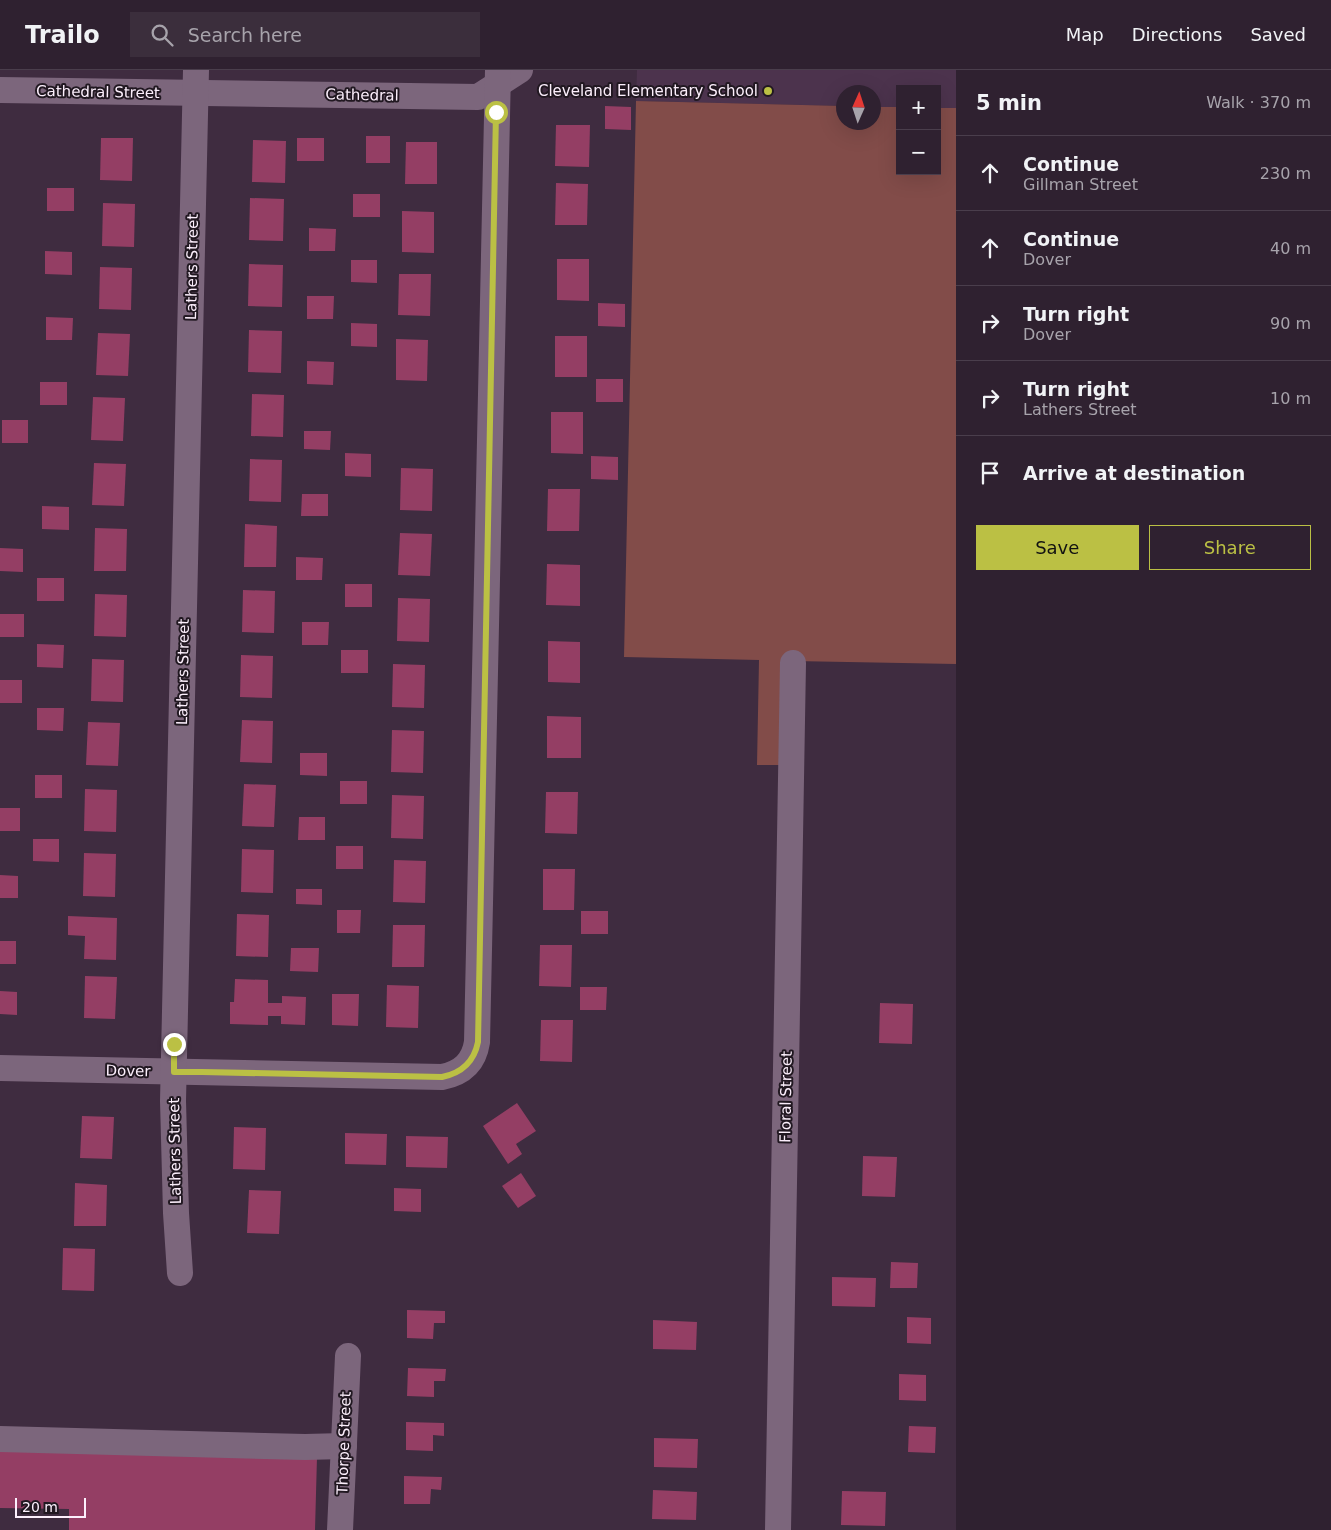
<!DOCTYPE html>
<meta charset="utf-8">
<style>
:root{--surface:#2f2130;--page:#3b2e3c;--text:#f1f3f6;--muted:#a7a3ab;--line:#4a3e4c;--accent:#bbc044}
body{margin:0;font-family:"DejaVu Sans",sans-serif;background:var(--page);color:var(--text)}
.controls{position:absolute;right:15px;top:15px;display:grid;overflow:hidden;border-radius:0px;box-shadow:0 5px 20px #0002}
.controls button{width:45px;height:45px;display:grid;place-items:center;padding:0;border:0;border-bottom:1px solid var(--line);background:var(--surface);color:var(--text);font:25px sans-serif}
.compass{position:absolute;left:836px;top:15px;width:45px;height:45px;border-radius:50%;background:var(--surface);box-shadow:0 5px 20px #0002;rotate:3deg}
.scale{position:absolute;left:15px;bottom:12px;width:71px;box-sizing:border-box;padding-left:5px;border:2px solid #fceffc;border-top:0;font-size:14px;line-height:18px;white-space:nowrap;color:#fceffc;-webkit-text-stroke:4px #211821;paint-order:stroke}
.stop{position:absolute;width:15px;height:15px;margin:-11px;border:4px solid #bbc044;border-radius:50%;background:#fff}
.stop.end{background:#bbc044;border-color:#fff;box-shadow:0 1px 5px #0008}
.list{margin:0;padding:0;list-style:none}
h2{display:flex;justify-content:space-between;align-items:center;height:65px;margin:0;padding:0 20px;font-size:21px}
h2 small{font-size:16px;font-weight:400;color:var(--muted)}
.list li{display:grid;grid-template-columns:32px 1fr auto;gap:15px;align-items:center;box-sizing:border-box;height:75px;padding:0 20px;border-top:1px solid var(--line)}
.list b{display:block;font-size:19px;white-space:nowrap}
.list p{margin:0;font-size:16px;white-space:nowrap;color:var(--muted)}
.list em{font-size:16px;font-style:normal;color:var(--muted)}
.actions{display:flex;gap:10px;padding:15px 20px}
.actions a{flex:1;padding:11px 0;border:1px solid var(--accent);border-radius:0px;text-align:center;font-size:18px;color:var(--accent)}
.actions .main{background:var(--accent);color:#111}
.icon{flex:none;width:28px;height:28px;fill:none;stroke:currentColor;stroke-width:2;stroke-linecap:round;stroke-linejoin:round}
.map{position:relative;flex:none;width:956px;height:1460px;overflow:hidden}
header{display:flex;align-items:center;gap:30px;box-sizing:border-box;height:70px;padding:0 25px;background:var(--surface);border-bottom:1px solid var(--line)}
header strong{font-size:24px}
nav{display:flex;gap:28px;margin-inline-start:auto;font-size:18px}
.search{width:350px;height:45px;background:var(--page);display:flex;align-items:center;gap:12px;box-sizing:border-box;padding:0 18px;border-radius:0px;color:var(--muted);font-size:19px}
main{display:flex}
aside{flex:1;background:var(--surface)}
.map>svg:first-child{display:block}
.built{fill:#4c334d}
.green{fill:#824c49}
.building{fill:#943e64}
.lines{fill:none;stroke-linecap:round;stroke-linejoin:round}
.minor{stroke:#7c667c;stroke-width:26}
.route{stroke:#bbc044;stroke-width:6}
.poi-dot{fill:#bbc044;stroke:#211821;stroke-width:2}
.labels{text-anchor:middle;dominant-baseline:central;stroke-width:4;stroke-linejoin:round;paint-order:stroke}
.poi-label{font-size:15px;fill:#fceffc;stroke:#211821;text-anchor:end}
.street-label{font-size:15px;fill:#fceffc;stroke:#211821}
</style>
<header>
<strong>Trailo</strong>
<div class="search"><svg class="icon" aria-label="search" viewBox="0 0 24 24"><circle cx="10" cy="10" r="6"/><path d="M15 15l6 6"/></svg>Search here</div>
<nav><a>Map</a><a>Directions</a><a>Saved</a></nav>
</header>
<main>
<div class="map">
<svg width="956" height="1460" viewBox="0 0 956 1460">
<rect width="100%" height="100%" fill="#3f2c40"/>
<path class="built" d="M637 0H956V38H937V19H900V37H874V22H844L843 36 636 31Z"/>
<path class="green" d="M636 31 843 36 844 52H874V37H900V101H937V38H956V594L793 591 790 695H757L759 590 624 587Z"/>
<g class="building">
<path d="M605 36 631 37V60L605 59Z"/>
<path d="M556 55H590L589 97 555 96Z"/>
<rect x="366" y="66" width="24" height="27"/>
<path d="M101 68H133L132 111 100 110Z"/>
<rect x="297" y="68" width="27" height="23"/>
<path d="M253 70 286 71 285 113 252 112Z"/>
<path d="M406 72H437V114H405Z"/>
<path d="M556 113 588 114 587 155H555Z"/>
<rect x="47" y="118" width="27" height="23"/>
<rect x="353" y="124" width="27" height="23"/>
<path d="M250 128 284 129 283 171 249 170Z"/>
<path d="M103 133 135 134 134 177 102 176Z"/>
<path d="M402 141 434 142V183L402 182Z"/>
<path d="M309 158 336 159 335 181H309Z"/>
<path d="M45 181 72 182V205L45 204Z"/>
<path d="M557 189H589V231L557 230Z"/>
<path d="M351 190H377V213L351 212Z"/>
<path d="M249 194 283 195 282 237 248 236Z"/>
<path d="M100 197 132 198 131 240 99 239Z"/>
<path d="M399 204H431L430 246 398 245Z"/>
<path d="M307 226H334L333 249H307Z"/>
<path d="M598 233 625 234V257L598 256Z"/>
<path d="M46 247 73 248 72 270H46Z"/>
<path d="M351 253 377 254V277L351 276Z"/>
<path d="M249 260 282 261 281 303 248 302Z"/>
<path d="M98 263 130 264 128 306 96 305Z"/>
<rect x="555" y="266" width="32" height="41"/>
<path d="M396 269 428 270 427 311 396 310Z"/>
<path d="M307 291 334 292 333 315 307 314Z"/>
<rect x="596" y="309" width="27" height="23"/>
<rect x="40" y="312" width="27" height="23"/>
<path d="M252 324 284 325 283 367 251 366Z"/>
<path d="M93 327 125 328 123 371 91 370Z"/>
<path d="M551 342H583V384L551 383Z"/>
<rect x="2" y="350" width="26" height="23"/>
<path d="M304 361H331L330 380 304 379Z"/>
<path d="M345 383 371 384V407L345 406Z"/>
<path d="M591 386 618 387V410L591 409Z"/>
<path d="M250 389 282 390 281 432 249 431Z"/>
<path d="M94 393 126 394 124 436 92 435Z"/>
<path d="M401 398 433 399 432 441 400 440Z"/>
<path d="M548 419H580L579 461H547Z"/>
<path d="M302 424H328V446H301Z"/>
<path d="M42 436 69 437V460L42 459Z"/>
<path d="M245 454 277 456 276 497H244Z"/>
<path d="M95 458 127 459 126 501H94Z"/>
<path d="M400 463 432 464 430 506 398 505Z"/>
<path d="M0 478 23 479V502L0 501Z"/>
<path d="M296 487 323 488 322 510H296Z"/>
<path d="M547 494 580 495V536L546 535Z"/>
<rect x="37" y="508" width="27" height="23"/>
<rect x="345" y="514" width="27" height="23"/>
<path d="M243 520 275 521 274 563 242 562Z"/>
<path d="M95 524 127 525 126 567 94 566Z"/>
<path d="M398 528 430 529 429 572 397 571Z"/>
<rect x="0" y="544" width="24" height="23"/>
<path d="M302 552H329L328 575H302Z"/>
<path d="M548 571 580 572V613L548 612Z"/>
<path d="M37 574 64 575 63 598 37 597Z"/>
<rect x="341" y="580" width="27" height="23"/>
<path d="M241 585 273 586 272 628 240 627Z"/>
<path d="M92 589 124 590 123 632 91 631Z"/>
<path d="M393 594 425 595 424 638 392 637Z"/>
<rect x="0" y="610" width="22" height="23"/>
<path d="M37 638H64L63 661 37 660Z"/>
<path d="M547 646 581 647V688H547Z"/>
<path d="M242 650 273 651 272 693 240 692Z"/>
<path d="M88 652 120 653 118 696 86 695Z"/>
<path d="M392 660 424 661 423 703 391 702Z"/>
<path d="M300 683H327V706L300 705Z"/>
<rect x="35" y="705" width="27" height="23"/>
<rect x="340" y="711" width="27" height="23"/>
<path d="M244 714 276 715 274 757 242 756Z"/>
<path d="M85 719 117 720 116 762 84 761Z"/>
<path d="M546 722H578L577 764 545 763Z"/>
<path d="M392 725 424 726 423 769 391 768Z"/>
<rect x="0" y="738" width="20" height="23"/>
<path d="M299 747H325V770H298Z"/>
<path d="M33 769H59V792L33 791Z"/>
<rect x="336" y="776" width="27" height="23"/>
<path d="M242 779 274 780 273 823 241 822Z"/>
<path d="M84 783 116 784 115 827 83 826Z"/>
<path d="M394 790 426 791 425 833 393 832Z"/>
<path d="M543 799H575L574 840H543Z"/>
<path d="M0 805 18 806V828H0Z"/>
<path d="M296 819H322V835L296 834Z"/>
<path d="M337 840H361L360 863H337Z"/>
<rect x="581" y="841" width="27" height="23"/>
<path d="M237 844 269 845 268 887 236 886Z"/>
<path d="M68 846 117 848 116 890 84 889 85 866 68 865Z"/>
<path d="M393 855H425L424 897H392Z"/>
<rect x="0" y="871" width="16" height="23"/>
<path d="M540 875H572L571 917 539 916Z"/>
<path d="M291 878H319L318 902 290 901Z"/>
<path d="M85 906 117 907 115 949 84 948Z"/>
<path d="M235 909 268 910V933H282V926L306 927 305 955 281 954V946H268V955L230 954V932H234Z"/>
<path d="M387 915 419 916 418 958 386 957Z"/>
<path d="M580 917H607L606 940H580Z"/>
<path d="M0 921 17 922V945L0 944Z"/>
<path d="M332 924H359L358 956 332 955Z"/>
<path d="M880 933 913 934 912 974 879 973Z"/>
<path d="M541 950H573L572 992 540 991Z"/>
<path d="M517 1033 536 1061 516 1074 522 1084 508 1094 483 1056Z"/>
<path d="M82 1046 114 1047 112 1089 80 1088Z"/>
<path d="M234 1057 266 1058 265 1100 233 1099Z"/>
<path d="M345 1063 387 1064 386 1095 345 1094Z"/>
<path d="M406 1066 448 1067 447 1098 406 1097Z"/>
<path d="M863 1086 897 1087 895 1127 862 1126Z"/>
<path d="M521 1103 536 1126 518 1138 502 1116Z"/>
<path d="M75 1113 107 1115 106 1156H74Z"/>
<path d="M394 1118 421 1119V1142L394 1141Z"/>
<path d="M249 1120 281 1121 279 1164 247 1163Z"/>
<path d="M63 1178 95 1179 94 1221 62 1220Z"/>
<path d="M891 1192 918 1193 917 1218H890Z"/>
<path d="M832 1207 876 1208 875 1237 832 1236Z"/>
<path d="M407 1240 445 1241V1253H434L433 1269 407 1268Z"/>
<path d="M907 1247 931 1248V1274L907 1273Z"/>
<path d="M653 1250 697 1252 696 1280 653 1279Z"/>
<path d="M408 1298 446 1299 445 1311H434V1327L407 1326Z"/>
<path d="M899 1304 926 1305V1331L899 1330Z"/>
<path d="M406 1352 444 1353V1366L433 1365V1381L406 1380Z"/>
<path d="M909 1356 936 1357 935 1383 908 1382Z"/>
<path d="M654 1368 698 1369 697 1398 654 1397Z"/>
<path d="M0 1380 317 1387 315 1460H69V1439L0 1438Z"/>
<path d="M404 1406 442 1407 441 1420 431 1419 430 1434H404Z"/>
<path d="M653 1420 697 1422 696 1450 652 1449Z"/>
<path d="M842 1421 886 1422 885 1456 841 1455Z"/>
</g>
<g class="lines">
<g class="minor">
<path d="M0 20 478 27 520 0"/>
<path d="M0 998 442 1007C462 1003 474 992 477 972L498 0"/>
<path d="M180 1203 176 1143 173 1031 196 0"/>
<path d="M0 1369 305 1377 344 1376"/>
<path d="M340 1460 348 1286"/>
<path d="M778 1460 793 593"/>
</g>
</g>
<g class="lines">
<path class="route" d="M174 974V1002H202L442 1007C462 1003 474 992 478 972L496 42"/>
</g>
<circle class="poi-dot" cx="768" cy="21" r="5"/>
<g class="labels">
<g class="poi-label">
<text x="758" y="21">Cleveland Elementary School</text>
</g>
<g class="street-label">
<text transform="translate(98 22) rotate(1)">Cathedral Street</text>
<text transform="translate(362 25) rotate(1)">Cathedral</text>
<text transform="translate(192 197) rotate(-89)">Lathers Street</text>
<text transform="translate(183 602) rotate(-89)">Lathers Street</text>
<text transform="translate(128 1001) rotate(1)">Dover</text>
<text transform="translate(786 1027) rotate(-89)">Floral Street</text>
<text transform="translate(175 1081) rotate(-91)">Lathers Street</text>
<text transform="translate(344 1373) rotate(-88)">Thorpe Street</text>
</g>
</g>
</svg>
<div class="controls">
<button>+</button>
<button>−</button>
</div>
<svg class="compass" viewBox="-18 -18 36 36"><path d="M0-13l5 13h-10z" fill="#e53935"/><path d="M0 13l5-13h-10z" fill="#a7a3ab"/></svg>
<div class="scale">20 m</div>
<div class="stop" style="left:496px;top:42px"></div>
<div class="stop end" style="left:174px;top:974px"></div>
</div>
<aside>
<h2>5 min<small>Walk · 370 m</small></h2>
<ul class="list">
<li><svg class="icon" aria-label="ahead" viewBox="0 0 24 24"><path d="M12 20V5M6 11l6-6 6 6"/></svg><div><b>Continue</b><p>Gillman Street</p></div><em>230 m</em></li>
<li><svg class="icon" aria-label="ahead" viewBox="0 0 24 24"><path d="M12 20V5M6 11l6-6 6 6"/></svg><div><b>Continue</b><p>Dover</p></div><em>40 m</em></li>
<li><svg class="icon" aria-label="right" viewBox="0 0 24 24"><path d="M7 20v-9h11M14 6l5 5-5 5"/></svg><div><b>Turn right</b><p>Dover</p></div><em>90 m</em></li>
<li><svg class="icon" aria-label="right" viewBox="0 0 24 24"><path d="M7 20v-9h11M14 6l5 5-5 5"/></svg><div><b>Turn right</b><p>Lathers Street</p></div><em>10 m</em></li>
<li><svg class="icon" aria-label="arrive" viewBox="0 0 24 24"><path d="M6 21V4h12l-3 4 3 4H6"/></svg><div><b>Arrive at destination</b></div></li>
</ul>
<div class="actions"><a class="main">Save</a><a>Share</a></div>
</aside>
</main>
